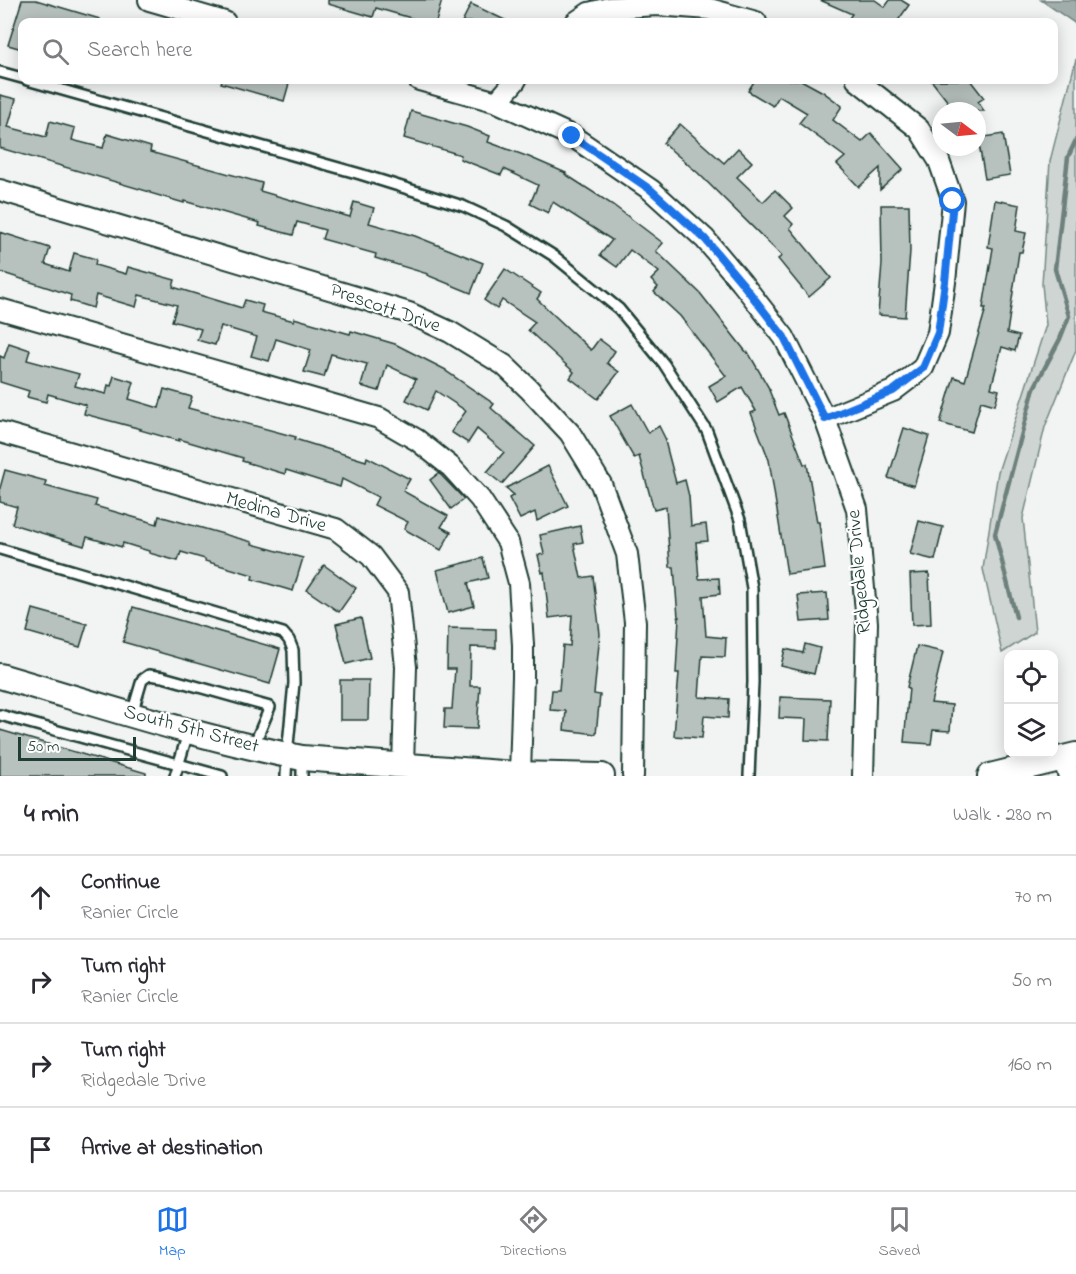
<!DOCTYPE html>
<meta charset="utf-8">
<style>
:root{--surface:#fff;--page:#f7f7f7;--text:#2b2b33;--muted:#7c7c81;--line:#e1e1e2;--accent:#1a73e8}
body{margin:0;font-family:"Indie Flower",sans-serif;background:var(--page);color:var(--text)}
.controls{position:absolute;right:18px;bottom:18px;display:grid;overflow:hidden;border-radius:12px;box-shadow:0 3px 15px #0003}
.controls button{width:54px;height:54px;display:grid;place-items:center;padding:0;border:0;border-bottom:2px solid var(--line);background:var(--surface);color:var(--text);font:30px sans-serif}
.compass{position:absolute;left:932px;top:102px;width:54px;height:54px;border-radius:50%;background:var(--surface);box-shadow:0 3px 15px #0003;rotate:106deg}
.scale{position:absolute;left:18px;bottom:15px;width:118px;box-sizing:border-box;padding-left:6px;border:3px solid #1f3d34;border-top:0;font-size:16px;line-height:21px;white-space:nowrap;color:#1f3d34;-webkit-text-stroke:4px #fff;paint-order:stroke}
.stop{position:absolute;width:18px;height:18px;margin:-14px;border:4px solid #1a73e8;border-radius:50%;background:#fff}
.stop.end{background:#1a73e8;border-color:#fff;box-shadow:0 2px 6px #0008}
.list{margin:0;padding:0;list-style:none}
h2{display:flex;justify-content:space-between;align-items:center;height:78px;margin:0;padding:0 24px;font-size:26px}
h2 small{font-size:20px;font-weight:400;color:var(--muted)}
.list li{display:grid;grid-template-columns:39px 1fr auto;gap:18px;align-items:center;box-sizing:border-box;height:84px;padding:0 24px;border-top:2px solid var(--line)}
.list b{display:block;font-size:22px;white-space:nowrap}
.list p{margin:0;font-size:20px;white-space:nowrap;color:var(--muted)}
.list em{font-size:20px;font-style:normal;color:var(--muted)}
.icon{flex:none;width:33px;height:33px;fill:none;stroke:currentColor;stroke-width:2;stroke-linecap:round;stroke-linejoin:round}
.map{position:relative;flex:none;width:1076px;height:776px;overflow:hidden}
.search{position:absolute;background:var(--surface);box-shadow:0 3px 15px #0003;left:18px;right:18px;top:18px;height:66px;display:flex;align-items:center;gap:15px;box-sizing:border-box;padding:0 21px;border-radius:12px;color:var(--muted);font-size:22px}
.sheet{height:414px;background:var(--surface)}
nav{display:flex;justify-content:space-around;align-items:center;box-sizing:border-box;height:84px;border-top:2px solid var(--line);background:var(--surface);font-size:16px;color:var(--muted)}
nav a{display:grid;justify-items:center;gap:3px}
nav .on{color:var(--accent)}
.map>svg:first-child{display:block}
.green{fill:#ced5d3;stroke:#768984;stroke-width:1.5}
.water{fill:#a1adaa;stroke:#6d807b;stroke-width:1.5}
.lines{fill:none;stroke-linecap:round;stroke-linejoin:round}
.stream{stroke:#6d807b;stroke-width:4.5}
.building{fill:#b7c1bd;stroke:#1f3d34;stroke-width:1.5}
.service-casing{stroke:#1f3d34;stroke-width:14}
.minor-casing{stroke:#1f3d34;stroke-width:24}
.tertiary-casing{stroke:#1f3d34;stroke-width:28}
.service{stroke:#fff;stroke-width:9}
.minor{stroke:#fff;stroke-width:20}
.tertiary{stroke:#fff;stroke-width:24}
.route{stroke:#1a73e8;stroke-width:8}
.labels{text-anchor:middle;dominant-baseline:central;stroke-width:4.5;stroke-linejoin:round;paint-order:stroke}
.street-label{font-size:20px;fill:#1f3d34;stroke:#fff}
</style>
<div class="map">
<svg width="1076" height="776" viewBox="0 0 1076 776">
<rect width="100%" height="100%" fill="#f2f3f3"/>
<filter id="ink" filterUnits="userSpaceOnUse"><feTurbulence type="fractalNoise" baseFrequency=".0167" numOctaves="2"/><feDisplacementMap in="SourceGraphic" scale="12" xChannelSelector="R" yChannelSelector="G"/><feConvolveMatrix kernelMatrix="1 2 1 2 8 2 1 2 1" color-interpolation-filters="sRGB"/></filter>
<g filter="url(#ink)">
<path class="green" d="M1076 59V350L1045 427 1023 518 1035 632 1002 653 983 569 998 472 1046 325 1042 284 1050 161Z"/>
<path class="water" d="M1041 0H1076V24Z"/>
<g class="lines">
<path class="stream" d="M1016 617 995 534 1034 388 1060 339 1069 316 1055 269 1068 157 1076 140"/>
</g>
<g class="building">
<path d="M22 0H36L100 19 99 22H22V49L8 45Z"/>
<path d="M328 0H442L436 22H417L418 20 376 8 373 17 328 4Z"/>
<path d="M820 0H875L885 7 890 0H901L909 5 897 22H846L852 14Z"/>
<path d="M471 4 509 22H462Z"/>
<path d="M222 80H290L284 101 221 83Z"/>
<path d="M755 80H801L823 92 842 106 833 120 862 142 871 133 903 169 880 190V168L859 187 837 164 845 157 799 123 807 113 779 96 773 106 748 91Z"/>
<path d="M931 80H970L984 98 978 102 984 111H955Z"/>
<path d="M0 95 16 99 8 127 46 137 50 121 75 128 72 140 103 148 107 134 151 147 150 152 262 183 260 191 350 217 354 202 374 208 369 223 415 236 483 263 471 293 427 275 428 274 375 258 376 254 322 239 325 230 297 222 293 235 259 226 260 223 184 201V203L150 193V192L0 148Z"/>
<path d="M411 111 467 127 490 136 488 142 529 157 566 173 565 174 613 205 663 243 656 251 700 293 747 353 748 352 770 390H769L779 415 784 413 804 464H807L817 522H819L825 569 787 574 769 460 751 413 756 411 742 387 718 402 709 386 726 376 680 316 654 292 658 287 651 280 659 272 630 250 617 267 600 255 612 240 553 202 548 213 530 204 538 185 504 169 501 175 460 159 461 155 404 138Z"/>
<path d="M680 124 724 163 738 148 752 162 737 177 763 202 775 190 793 208 785 216 793 224 790 228 831 278 809 297 778 259 782 256 698 173 663 143Z"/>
<path d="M1003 134 1010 175 985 179 978 138Z"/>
<path d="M995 200 1020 205 1016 231 1026 233 1022 252H1019L1007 333 1019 336 1015 351 1002 347 991 388 999 390 995 405 981 401 972 432 940 423 954 377 965 381 986 308H983L993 248 988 247Z"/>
<path d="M881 205H909L910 251 905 317 878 315 882 263Z"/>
<path d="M0 232 50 248 45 264 69 272 74 253 96 259 95 265 126 274 128 267 175 280 173 287 242 308 245 300 263 305 261 312 294 321V318L350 334 351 331 395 344 446 370V371L494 404 491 408 535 446 502 484 487 472 504 452 477 429 468 443 451 432 466 411 436 391 427 410 406 400 416 379 387 365 379 391 361 386 367 364 331 354 324 377 304 372 311 350 276 339 269 361 251 356 257 337 221 326 215 345 197 340 201 329 172 321 177 305 139 295 136 307 96 295 93 308 70 301 71 295 0 272Z"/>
<path d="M505 269 541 293 537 299 591 350 599 339 615 351 607 363 619 372 598 399 570 378 574 372 528 330 535 322 502 300 497 309 484 300Z"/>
<path d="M9 343 30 350 27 360 79 374 75 386 106 394 108 385 111 386 114 376 134 382 129 399 159 408 164 389 192 397 188 408 296 437 295 439 366 461 367 457 410 479 403 491 448 516 441 527 451 532 441 550 404 529 408 522 374 505 378 497 342 479 340 487 286 470 285 474 242 461 243 458 179 439V441L140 430 141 429 84 414 86 405 48 394 46 402 27 397 29 391 0 382V356L4 358Z"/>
<path d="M632 404 648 433 659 426 666 440 665 441 676 483 685 480 689 496 691 526 706 524 708 541 696 542 699 579 719 578 720 594 703 596 706 636 726 638 725 657 702 656 699 697 729 699 728 718 704 716 702 738 674 736 679 673H676L679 617H678L674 567H670L666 507 654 510 639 456 634 458 610 416Z"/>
<path d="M904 428 929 436 914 486 888 478Z"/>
<path d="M548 466 568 506 537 521 535 512 520 519 509 498 514 495 506 488Z"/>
<path d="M5 470 46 481 45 486 97 500 95 506 157 524 159 516 252 542V544L303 558 293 591 252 579 253 575 205 561V559L181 552 178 561 149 553V551L123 543 122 547 87 537 84 546 12 524 17 507 0 502V488Z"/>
<path d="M439 473 464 499 451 509 430 480Z"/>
<path d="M919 521 943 527 935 560 910 554Z"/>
<path d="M580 526 583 542 574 544 581 578 593 576 600 634 594 694 600 695 596 734 564 730 566 711 550 710 552 690H559L563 645 570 646 572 615 549 618 544 572 542 573 538 555 544 554 540 535Z"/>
<path d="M483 558 488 578 468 583 474 606 448 613 437 570Z"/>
<path d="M324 565 356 588 339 612 307 590Z"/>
<path d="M929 573 931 624 912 625 910 574Z"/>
<path d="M827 593 829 620 801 622 798 595Z"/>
<path d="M133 607 280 649 270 684 123 642Z"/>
<path d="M33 609 87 624 80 647 27 632Z"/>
<path d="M361 618 370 658 346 664 336 624Z"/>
<path d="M448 628 496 629V648L471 647 470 686H480L477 729 444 728 445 709H452L455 669H447Z"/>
<path d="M805 644 820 648 814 674 781 666 785 649 803 653Z"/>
<path d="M917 646 943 652 931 703 952 705 950 731 933 730 931 744 904 742 909 688 907 687Z"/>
<path d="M340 680H369L368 720H340Z"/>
<path d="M780 697 830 699 828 741 805 740 806 719 779 718Z"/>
<path d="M0 730 146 773V776H0Z"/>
</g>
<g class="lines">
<defs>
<g id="service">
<path d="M0 72 22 78"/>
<path d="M27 80 360 174 463 206 506 226 554 256 619 309 664 364 707 431 740 520 752 588 753 682 749 776"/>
<path d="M0 549 283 633 289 640 293 650 294 683 287 755 286 776"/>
<path d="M132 714 142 680 149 675 163 677 270 707 254 745"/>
<path d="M0 715 222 776"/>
<path d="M175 776 188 733"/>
<path d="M302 776V758"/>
</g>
<g id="minor">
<path d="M149 0 225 22"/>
<path d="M576 22 589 13 609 8 657 5 709 9 756 22"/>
<path d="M419 80 497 102 572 136 651 190 705 239 742 283 784 337 825 419 857 509 867 623 863 776"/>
<path d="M497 102 516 80"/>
<path d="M0 190 409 313 450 332 504 365 529 389 570 433 601 484 627 554 635 622 633 776"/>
<path d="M0 309 379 418 417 440 451 467 480 499 508 542 519 583 523 645V677L520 774"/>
<path d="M825 419 893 391 923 368 938 333 945 282 953 201 939 161 919 129 857 80"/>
<path d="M0 432 336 529 371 556 398 592 406 667 403 765"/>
<path d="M1063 759 1069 776"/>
</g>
<g id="tertiary">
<path d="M0 676C100 705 200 738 302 758L515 774 602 776"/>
<path d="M990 776 1076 755"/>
</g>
</defs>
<use href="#service" class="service-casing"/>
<use href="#minor" class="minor-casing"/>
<use href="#tertiary" class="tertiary-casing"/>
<use href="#service" class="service"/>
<use href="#minor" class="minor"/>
<use href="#tertiary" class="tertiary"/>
</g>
</g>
<g class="lines" filter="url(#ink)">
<path class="route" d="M572 136 651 190 705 239 742 283 784 337 825 419 893 391 923 368 938 333 945 282 953 201"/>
</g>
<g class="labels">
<g class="street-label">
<text transform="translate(385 309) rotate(19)">Prescott Drive</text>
<text transform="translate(276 513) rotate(16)">Medina Drive</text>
<text transform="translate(860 572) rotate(-95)">Ridgedale Drive</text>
<text transform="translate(191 730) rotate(15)">South 5th Street</text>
</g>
</g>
</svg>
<div class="controls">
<button><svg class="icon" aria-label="locate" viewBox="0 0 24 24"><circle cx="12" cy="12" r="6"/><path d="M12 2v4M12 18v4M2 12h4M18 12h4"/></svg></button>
<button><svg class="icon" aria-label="layers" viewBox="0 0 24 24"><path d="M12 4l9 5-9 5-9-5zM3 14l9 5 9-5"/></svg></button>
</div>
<svg class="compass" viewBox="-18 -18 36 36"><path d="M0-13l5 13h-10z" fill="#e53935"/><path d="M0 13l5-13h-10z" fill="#7c7c81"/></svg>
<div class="scale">50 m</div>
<div class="stop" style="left:953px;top:201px"></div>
<div class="stop end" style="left:572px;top:136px"></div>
<div class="search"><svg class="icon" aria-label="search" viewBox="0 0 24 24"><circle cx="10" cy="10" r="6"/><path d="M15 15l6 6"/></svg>Search here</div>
</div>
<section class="sheet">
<h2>4 min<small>Walk · 280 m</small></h2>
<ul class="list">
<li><svg class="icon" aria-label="ahead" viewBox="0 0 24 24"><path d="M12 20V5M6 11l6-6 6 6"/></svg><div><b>Continue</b><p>Ranier Circle</p></div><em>70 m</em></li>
<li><svg class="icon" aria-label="right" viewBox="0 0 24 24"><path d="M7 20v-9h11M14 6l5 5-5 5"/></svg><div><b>Turn right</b><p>Ranier Circle</p></div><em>50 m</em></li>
<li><svg class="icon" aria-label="right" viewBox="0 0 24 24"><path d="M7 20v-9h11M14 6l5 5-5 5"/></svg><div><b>Turn right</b><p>Ridgedale Drive</p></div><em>160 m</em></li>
<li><svg class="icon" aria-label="arrive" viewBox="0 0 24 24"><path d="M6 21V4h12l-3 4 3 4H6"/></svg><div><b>Arrive at destination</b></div></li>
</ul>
</section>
<nav>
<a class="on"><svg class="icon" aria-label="map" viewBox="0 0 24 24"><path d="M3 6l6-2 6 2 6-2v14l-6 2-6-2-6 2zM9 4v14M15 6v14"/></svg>Map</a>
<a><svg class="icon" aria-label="directions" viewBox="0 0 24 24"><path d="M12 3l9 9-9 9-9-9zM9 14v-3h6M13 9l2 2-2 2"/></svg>Directions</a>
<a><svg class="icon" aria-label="saved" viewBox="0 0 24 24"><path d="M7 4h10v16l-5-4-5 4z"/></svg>Saved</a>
</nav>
